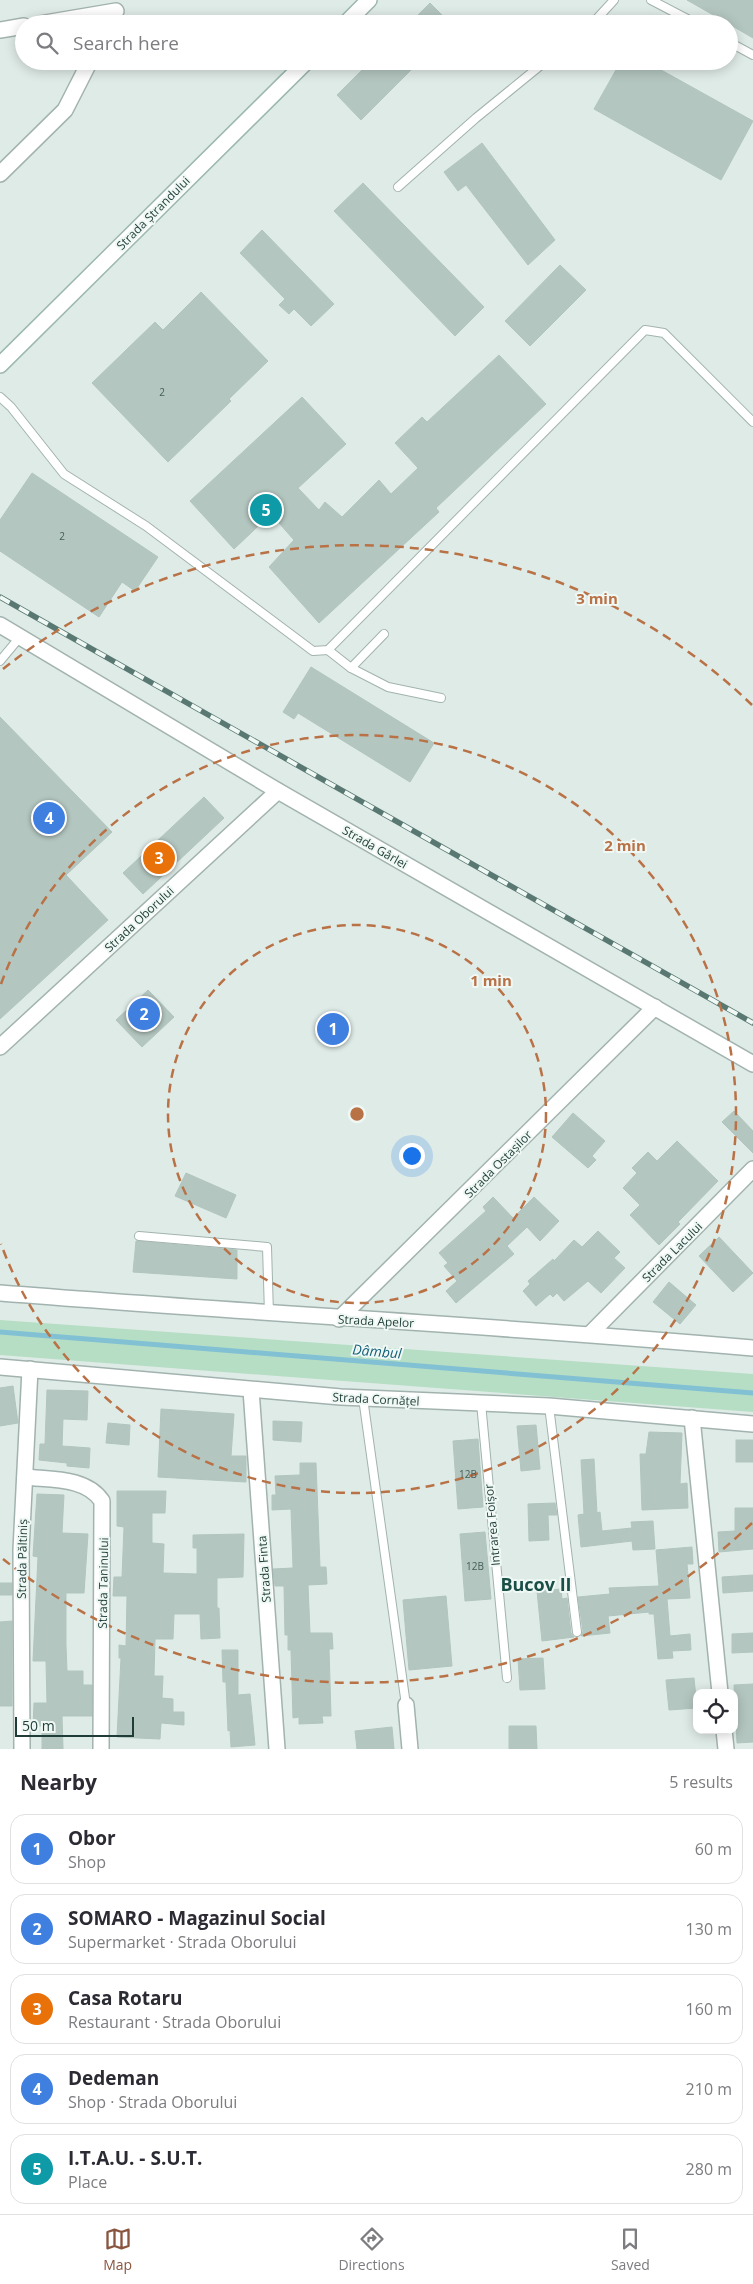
<!DOCTYPE html>
<meta charset="utf-8">
<style>
:root{--surface:#fff;--page:#f2f2f3;--text:#2b2b33;--muted:#7c7c81;--line:#e1e1e2;--accent:#89553f}
body{margin:0;font-family:"Open Sans",sans-serif;background:var(--page);color:var(--text)}
.controls{position:absolute;right:15px;bottom:15px;display:grid;overflow:hidden;border-radius:10px;box-shadow:0 2px 12px #0003}
.controls button{width:45px;height:45px;display:grid;place-items:center;padding:0;border:0;border-bottom:1px solid var(--line);background:var(--surface);color:var(--text);font:25px sans-serif}
.scale{position:absolute;left:15px;bottom:12px;width:119px;box-sizing:border-box;padding-left:5px;border:2px solid #1f3c37;border-top:0;font-size:14px;line-height:18px;white-space:nowrap;color:#1f3c37;-webkit-text-stroke:4px #eff8f4;paint-order:stroke}
.you{position:absolute;left:411px;top:1155px;width:18px;height:18px;margin:-12px;border:4px solid #fff;border-radius:50%;background:#1a73e8;box-shadow:0 0 0 8px #1a73e833}
.badge{display:grid;place-items:center;width:32px;height:32px;border-radius:50%;background:var(--accent);color:#fff;font-size:16px;font-weight:700}
.pin{position:absolute;translate:-50% -50%;border:2px solid #fff;box-shadow:0 1px 5px #0006}
.list{margin:0;padding:0;list-style:none}
h2{display:flex;justify-content:space-between;align-items:center;height:65px;margin:0;padding:0 20px;font-size:21px}
h2 small{font-size:16px;font-weight:400;color:var(--muted)}
.list li{display:grid;grid-template-columns:32px 1fr auto;gap:15px;align-items:center;box-sizing:border-box;height:70px;margin:0 10px 10px;padding:0 10px;border:1px solid var(--line);border-radius:15px}
.list b{display:block;font-size:19px;white-space:nowrap}
.list p{margin:0;font-size:16px;white-space:nowrap;color:var(--muted)}
.list em{font-size:16px;font-style:normal;color:var(--muted)}
.icon{flex:none;width:28px;height:28px;fill:none;stroke:currentColor;stroke-width:2;stroke-linecap:round;stroke-linejoin:round}
.map{position:relative;flex:none;width:753px;height:1749px;overflow:hidden}
.search{position:absolute;background:var(--surface);box-shadow:0 2px 12px #0003;left:15px;right:15px;top:15px;height:55px;display:flex;align-items:center;gap:12px;box-sizing:border-box;padding:0 18px;border-radius:28px;color:var(--muted);font-size:19px}
.sheet{height:465px;background:var(--surface)}
nav{display:flex;justify-content:space-around;align-items:center;box-sizing:border-box;height:70px;border-top:1px solid var(--line);background:var(--surface);font-size:14px;color:var(--muted)}
nav a{display:grid;justify-items:center;gap:2px}
nav .on{color:var(--accent)}
.map>svg:first-child{display:block}
.green{fill:#b6dec4}
.lines{fill:none;stroke-linecap:round;stroke-linejoin:round}
.stream{stroke:#82c0d4;stroke-width:5}
.building{fill:#b4c6c0;stroke:#b1c5be}
.service-casing{stroke:#a2b3af;stroke-width:10}
.minor-casing{stroke:#a2b3af;stroke-width:18}
.tertiary-casing{stroke:#a2b3af;stroke-width:18}
.secondary-casing{stroke:#9db8b0;stroke-width:18}
.service{stroke:#fff;stroke-width:8}
.minor{stroke:#fff;stroke-width:15}
.tertiary{stroke:#fff;stroke-width:15}
.secondary{stroke:#fff;stroke-width:15}
.rail-casing{stroke:#597872;stroke-width:5.5}
.rail{stroke:#eff8f4;stroke-width:4;stroke-dasharray:11;stroke-linecap:butt}
.ring{fill:none;stroke:#b97146;stroke-width:2.5;stroke-dasharray:9 6}
.labels{text-anchor:middle;dominant-baseline:central;stroke-width:4;stroke-linejoin:round;paint-order:stroke}
.number-label{font-size:10px;fill:#445e59}
.street-label{font-size:12px;fill:#1f3c37;stroke:#eff8f4}
.water-label{font-size:14px;font-style:italic;fill:#16617b;stroke:#eff8f4}
.district-label{font-size:18px;font-weight:bold;fill:#1a4f47;stroke:#eff8f4}
.centre{fill:#b97146;stroke:#eff8f4;stroke-width:2.5}
.ring-label{font-size:15px;text-anchor:middle;font-weight:bold;fill:#b97146;stroke:#eff8f4;stroke-width:4;stroke-linejoin:round;paint-order:stroke}
</style>
<div class="map">
<svg width="753" height="1749" viewBox="0 0 753 1749">
<rect width="100%" height="100%" fill="#dfebe7"/>
<path class="green" d="M0 1320 753 1374V1412L0 1355Z"/>
<g class="lines">
<path class="stream" d="M0 1332 753 1393"/>
</g>
<g class="building">
<path d="M687 0H753V38L729 24Z"/>
<path d="M430 3 451 24H409Z"/>
<path d="M371 61H420L361 120 337 95Z"/>
<path d="M621 61H645L753 121 721 180 594 109Z"/>
<path d="M482 143 555 240 528 265 466 185 458 191 444 172Z"/>
<path d="M363 183 484 307 455 336 334 211Z"/>
<path d="M262 230 334 304 311 326 294 309 289 314 279 305 285 299 240 253Z"/>
<path d="M560 265 586 290 530 346 505 321Z"/>
<path d="M201 292 268 361 229 399 231 401 168 462 92 383 155 322 163 330Z"/>
<path d="M499 355 546 404 436 508 439 512 319 623 269 567 294 540 271 514 234 549 190 501 302 397 346 444 298 488 319 510 325 502 342 517 379 480 391 494 418 468 395 443 422 417 427 422Z"/>
<path d="M32 473 158 557 135 591 122 582 99 617 0 551V520Z"/>
<path d="M311 667 434 743 410 782 298 713 294 719 283 712Z"/>
<path d="M0 717 112 832 66 875 108 920 0 1019Z"/>
<path d="M204 797 224 818 143 894 123 873Z"/>
<path d="M148 990 174 1017 142 1047 116 1020Z"/>
<path d="M734 1111 753 1131V1153L722 1122Z"/>
<path d="M573 1113 605 1141 592 1156 596 1160 588 1168 552 1137Z"/>
<path d="M677 1141 718 1181 678 1222 680 1224 659 1245 630 1215 640 1205 623 1188 637 1173 632 1168 648 1152 657 1161Z"/>
<path d="M186 1173 236 1195 226 1218 175 1196Z"/>
<path d="M493 1197 513 1218 534 1197 559 1221 540 1241 527 1227 507 1246 514 1254 456 1303 446 1291 457 1281 444 1266 448 1263 439 1253 486 1211 483 1207Z"/>
<path d="M598 1231 620 1252 614 1258 625 1268 601 1293 588 1281 564 1301 557 1293 553 1297 550 1294 536 1306 523 1291 530 1284 528 1281 553 1259 554 1261 574 1240 582 1247Z"/>
<path d="M719 1237 753 1273 733 1292 699 1256Z"/>
<path d="M136 1241 237 1250V1279L133 1272Z"/>
<path d="M669 1282 696 1305 680 1324 653 1302Z"/>
<path d="M13 1386 18 1423 0 1426V1388Z"/>
<path d="M47 1390 88 1391 87 1420 63 1419 62 1446 90 1448 89 1468 67 1466V1463L39 1460 40 1444H45Z"/>
<path d="M161 1409 234 1414 231 1456H246V1482L158 1477Z"/>
<path d="M273 1421 302 1422 301 1442 273 1440Z"/>
<path d="M108 1423 130 1425 129 1445 106 1443Z"/>
<path d="M536 1425 540 1469 521 1471 517 1426Z"/>
<path d="M649 1432 682 1433 680 1484 687 1483 688 1508 642 1510 640 1454H646Z"/>
<path d="M478 1439 483 1507 458 1509 453 1441Z"/>
<rect x="736" y="1440" width="17" height="22"/>
<path d="M594 1459 597 1513 600 1512 602 1531 632 1528 631 1522 653 1521 655 1549 633 1550 632 1541 581 1547 578 1515 584 1514 581 1460Z"/>
<path d="M300 1463H316L320 1567H326L327 1584 308 1585 310 1633H332L333 1649H329L331 1716H322L323 1723 299 1724V1717L293 1718 291 1650H288V1635H285L284 1586H275L273 1569 293 1568 291 1509 272 1510V1495H276L275 1476 300 1475Z"/>
<path d="M117 1491H166L165 1513H152V1543L164 1544 163 1573 197 1574V1548H193V1535L244 1534 243 1577 217 1578V1608H219L220 1638 201 1639 200 1614H174L173 1639H155L154 1676H163L162 1698 173 1699V1712H184V1725L161 1723 160 1739 117 1737 121 1658H119V1645L126 1646 127 1596H113L114 1577H122L124 1527 117 1526Z"/>
<path d="M37 1494 64 1495 62 1533 88 1534 84 1593H66V1646L67 1671H83V1685H92V1716H62L63 1749H42V1726H33L34 1703H47L46 1661H33L38 1557 33 1556Z"/>
<path d="M555 1503 557 1515H548L549 1540 529 1541 528 1504Z"/>
<path d="M735 1508H753V1549L719 1552 718 1532 735 1531Z"/>
<path d="M485 1532 491 1599 465 1601 460 1534Z"/>
<path d="M692 1547 693 1564H687L690 1598 667 1599 670 1636 690 1634 691 1650 672 1651 673 1658 658 1659 654 1614H649V1612L608 1616 610 1633 581 1636 583 1631 578 1597 610 1594 609 1588 659 1586 656 1550Z"/>
<path d="M753 1575V1591L723 1593 722 1577Z"/>
<rect x="0" y="1583" width="12" height="12"/>
<path d="M561 1589 562 1599 567 1598 571 1633 574 1637 542 1641 537 1591Z"/>
<path d="M446 1596 452 1666 409 1670 403 1600Z"/>
<path d="M12 1621V1706H0V1622Z"/>
<path d="M753 1633V1652L732 1653V1634Z"/>
<path d="M222 1650H238V1695L250 1694 255 1745 231 1747 230 1730 228 1731 226 1682H223Z"/>
<path d="M543 1658 545 1689 520 1690 518 1659Z"/>
<path d="M694 1678 697 1708 669 1710 666 1680Z"/>
<path d="M753 1684V1742L737 1743 734 1685Z"/>
<path d="M509 1726H536L537 1749H509Z"/>
<path d="M392 1727 394 1749H357L355 1731Z"/>
</g>
<g class="lines">
<defs>
<g id="service">
<path d="M651 0 697 24"/>
<path d="M592 24 614 0"/>
<path d="M729 42 753 55"/>
<path d="M398 187 476 118 546 61"/>
<path d="M0 397 11 407 64 474 146 526 313 651 328 650 645 330 664 333 753 422"/>
<path d="M328 650 351 668 388 687 441 698"/>
<path d="M0 661 20 637"/>
<path d="M351 668 384 634"/>
<path d="M139 1236 267 1247 269 1314"/>
<path d="M363 1398 406 1705"/>
<path d="M481 1403 507 1678"/>
<path d="M549 1406 577 1632"/>
</g>
<g id="minor">
<path d="M39 24 116 11"/>
<path d="M0 30 24 26"/>
<path d="M0 174 65 110 90 61"/>
<path d="M0 625 278 791 753 1064"/>
<path d="M0 1047 278 791"/>
<path d="M339 1319 655 1007"/>
<path d="M590 1334 753 1169"/>
<path d="M0 1367 341 1397 549 1406 753 1424"/>
<path d="M251 1390 277 1749"/>
<path d="M692 1418 720 1693"/>
<path d="M25 1477C51 1480 86 1477 102 1501L101 1749"/>
<path d="M406 1705 410 1749"/>
<path d="M724 1730 726 1749"/>
<path d="M22 1749 21 1550 30 1369"/>
</g>
<path id="tertiary" d="M0 1293C251 1313 502 1326 753 1348"/>
<g id="secondary">
<path d="M345 24 369 0"/>
<path d="M0 365 307 61"/>
</g>
</defs>
<use href="#service" class="service-casing"/>
<use href="#minor" class="minor-casing"/>
<use href="#tertiary" class="tertiary-casing"/>
<use href="#secondary" class="secondary-casing"/>
<use href="#service" class="service"/>
<use href="#minor" class="minor"/>
<use href="#tertiary" class="tertiary"/>
<use href="#secondary" class="secondary"/>
<defs>
<path id="rail" d="M0 597 753 1023"/>
</defs>
<use href="#rail" class="rail-casing"/>
<use href="#rail" class="rail"/>
</g>
<g class="ring">
<circle cx="357" cy="1114" r="189"/>
<path d="M1 984A379 379 0 1 1 1 1244"/>
<path d="M752 1523A568 568 0 0 1 3 1559M3 669A568 568 0 0 1 752 705"/>
</g>
<g class="labels">
<g class="number-label">
<text x="162" y="392">2</text>
<text x="62" y="536">2</text>
<text x="468" y="1474">12B</text>
<text x="475" y="1566">12B</text>
</g>
<g class="street-label">
<text transform="translate(153 213) rotate(-45)">Strada Ștrandului</text>
<text transform="translate(375 847) rotate(30)">Strada Gârlei</text>
<text transform="translate(139 919) rotate(-43)">Strada Oborului</text>
<text transform="translate(498 1164) rotate(-45)">Strada Ostașilor</text>
<text transform="translate(672 1252) rotate(-45)">Strada Lacului</text>
<text transform="translate(376 1321) rotate(3)">Strada Apelor</text>
<text transform="translate(376 1399) rotate(3)">Strada Cornățel</text>
<text transform="translate(492 1525) rotate(-95)">Intrarea Foișor</text>
<text transform="translate(22 1559) rotate(-89)">Strada Păltiniș</text>
<text transform="translate(264 1569) rotate(-94)">Strada Finta</text>
<text transform="translate(103 1583) rotate(-89)">Strada Taninului</text>
</g>
<g class="water-label">
<text transform="translate(377 1351) rotate(5)">Dâmbul</text>
</g>
<g class="district-label">
<text x="536" y="1584">Bucov II</text>
</g>
</g>
<circle cx="357" cy="1114" r="8" class="centre"/>
<g class="ring-label">
<text x="597" y="604">3 min</text>
<text x="625" y="851">2 min</text>
<text x="491" y="986">1 min</text>
</g>
</svg>
<div class="controls">
<button><svg class="icon" aria-label="locate" viewBox="0 0 24 24"><circle cx="12" cy="12" r="6"/><path d="M12 2v4M12 18v4M2 12h4M18 12h4"/></svg></button>
</div>
<div class="scale">50 m</div>
<div class="you"></div>
<div class="pin badge" style="left:333px;top:1029px;background:#3f7fe0">1</div>
<div class="pin badge" style="left:144px;top:1014px;background:#3f7fe0">2</div>
<div class="pin badge" style="left:159px;top:858px;background:#e8710a">3</div>
<div class="pin badge" style="left:49px;top:818px;background:#3f7fe0">4</div>
<div class="pin badge" style="left:266px;top:510px;background:#0f9aa8">5</div>
<div class="search"><svg class="icon" aria-label="search" viewBox="0 0 24 24"><circle cx="10" cy="10" r="6"/><path d="M15 15l6 6"/></svg>Search here</div>
</div>
<section class="sheet">
<h2>Nearby<small>5 results</small></h2>
<ul class="list">
<li><span class="badge" style="background:#3f7fe0">1</span><div><b>Obor</b><p>Shop</p></div><em>60 m</em></li>
<li><span class="badge" style="background:#3f7fe0">2</span><div><b>SOMARO - Magazinul Social</b><p>Supermarket · Strada Oborului</p></div><em>130 m</em></li>
<li><span class="badge" style="background:#e8710a">3</span><div><b>Casa Rotaru</b><p>Restaurant · Strada Oborului</p></div><em>160 m</em></li>
<li><span class="badge" style="background:#3f7fe0">4</span><div><b>Dedeman</b><p>Shop · Strada Oborului</p></div><em>210 m</em></li>
<li><span class="badge" style="background:#0f9aa8">5</span><div><b>I.T.A.U. - S.U.T.</b><p>Place</p></div><em>280 m</em></li>
</ul>
</section>
<nav>
<a class="on"><svg class="icon" aria-label="map" viewBox="0 0 24 24"><path d="M3 6l6-2 6 2 6-2v14l-6 2-6-2-6 2zM9 4v14M15 6v14"/></svg>Map</a>
<a><svg class="icon" aria-label="directions" viewBox="0 0 24 24"><path d="M12 3l9 9-9 9-9-9zM9 14v-3h6M13 9l2 2-2 2"/></svg>Directions</a>
<a><svg class="icon" aria-label="saved" viewBox="0 0 24 24"><path d="M7 4h10v16l-5-4-5 4z"/></svg>Saved</a>
</nav>
